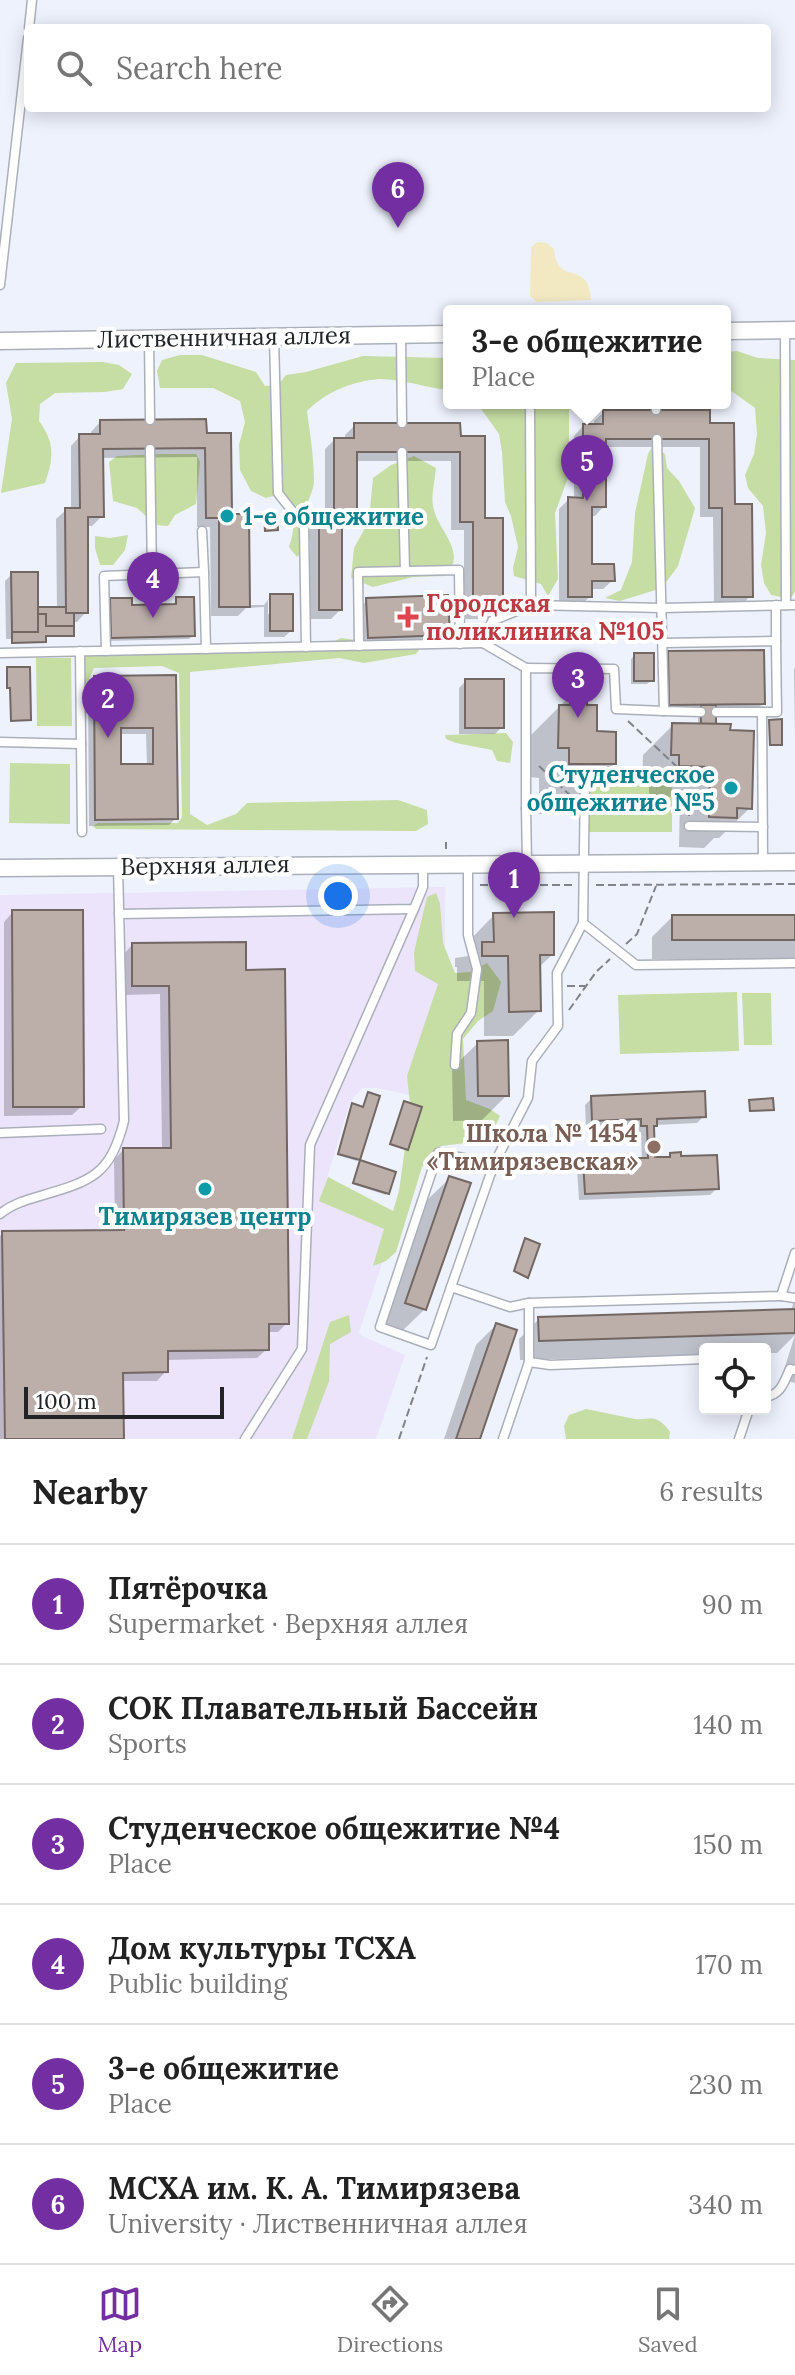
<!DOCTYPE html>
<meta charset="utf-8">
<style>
:root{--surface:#fff;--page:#f2f2f2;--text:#222;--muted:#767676;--line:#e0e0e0;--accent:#732ea2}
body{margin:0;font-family:Lora,serif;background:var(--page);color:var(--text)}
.controls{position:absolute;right:24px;bottom:24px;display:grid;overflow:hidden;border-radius:8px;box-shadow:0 4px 20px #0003}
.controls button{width:72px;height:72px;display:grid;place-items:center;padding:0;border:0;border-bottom:2px solid var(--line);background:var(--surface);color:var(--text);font:40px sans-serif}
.scale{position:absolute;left:24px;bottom:20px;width:200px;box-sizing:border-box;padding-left:8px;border:4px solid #212327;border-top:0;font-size:22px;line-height:28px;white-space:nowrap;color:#212327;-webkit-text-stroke:6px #fff;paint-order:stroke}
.you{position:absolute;left:338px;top:896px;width:28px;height:28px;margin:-20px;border:6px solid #fff;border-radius:50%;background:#1a73e8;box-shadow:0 0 0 12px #1a73e833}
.badge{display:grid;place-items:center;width:52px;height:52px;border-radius:50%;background:var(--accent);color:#fff;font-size:26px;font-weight:700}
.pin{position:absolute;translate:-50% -66px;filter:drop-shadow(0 2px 4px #0008)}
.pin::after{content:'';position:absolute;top:42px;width:28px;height:24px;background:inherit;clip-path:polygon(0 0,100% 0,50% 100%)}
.popup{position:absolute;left:443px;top:305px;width:288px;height:104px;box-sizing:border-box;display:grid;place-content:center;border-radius:8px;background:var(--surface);filter:drop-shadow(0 2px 6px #0005);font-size:26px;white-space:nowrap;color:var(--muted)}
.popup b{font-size:30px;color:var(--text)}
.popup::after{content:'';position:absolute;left:50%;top:100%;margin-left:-16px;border:16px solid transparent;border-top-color:var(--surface)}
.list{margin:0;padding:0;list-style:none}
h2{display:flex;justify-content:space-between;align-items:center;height:104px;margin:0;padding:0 32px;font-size:34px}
h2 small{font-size:26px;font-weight:400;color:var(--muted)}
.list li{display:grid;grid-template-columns:52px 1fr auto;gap:24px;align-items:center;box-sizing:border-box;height:120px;padding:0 32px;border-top:2px solid var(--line)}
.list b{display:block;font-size:30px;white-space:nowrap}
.list p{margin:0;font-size:26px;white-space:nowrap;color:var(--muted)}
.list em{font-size:26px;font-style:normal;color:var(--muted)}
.icon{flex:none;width:44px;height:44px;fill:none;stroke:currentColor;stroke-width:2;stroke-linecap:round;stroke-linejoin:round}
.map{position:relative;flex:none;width:795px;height:1439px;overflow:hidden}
.search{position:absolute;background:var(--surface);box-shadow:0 4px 20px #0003;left:24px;right:24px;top:24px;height:88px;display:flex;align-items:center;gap:20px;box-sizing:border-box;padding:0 28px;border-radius:8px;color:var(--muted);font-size:30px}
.sheet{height:824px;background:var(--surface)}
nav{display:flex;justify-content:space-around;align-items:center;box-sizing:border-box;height:112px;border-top:2px solid var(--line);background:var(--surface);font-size:22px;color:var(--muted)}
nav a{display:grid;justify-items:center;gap:4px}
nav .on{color:var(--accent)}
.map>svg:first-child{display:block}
.commercial{fill:#ebe4fa}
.green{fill:#c6dda4}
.sand{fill:#f2e9c3}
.shadow{fill:#0003;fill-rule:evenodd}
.building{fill:#bcafaa;stroke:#736763;stroke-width:2;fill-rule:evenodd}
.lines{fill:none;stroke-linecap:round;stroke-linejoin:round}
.lane-casing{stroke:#abafba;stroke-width:11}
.street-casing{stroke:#abafba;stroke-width:19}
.path{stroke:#80838a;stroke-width:2;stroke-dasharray:8 4;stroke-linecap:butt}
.lane{stroke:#fff;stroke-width:8}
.street{stroke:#fff;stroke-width:16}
.culture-dot{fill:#0f9aa8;stroke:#fff;stroke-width:3}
.health-dot{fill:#e0444e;stroke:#fff;stroke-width:3}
.education-dot{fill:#8d6e63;stroke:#fff;stroke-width:3}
.labels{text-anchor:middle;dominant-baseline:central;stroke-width:8;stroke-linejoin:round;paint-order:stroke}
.street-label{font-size:24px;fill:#212327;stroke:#fff}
.culture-label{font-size:24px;font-weight:bold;fill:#0d838f;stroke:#fff;text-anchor:start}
.health-label{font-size:24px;font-weight:bold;fill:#be3a42;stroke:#fff;text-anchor:start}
.education-label{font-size:24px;font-weight:bold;fill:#785e54;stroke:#fff;text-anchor:end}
</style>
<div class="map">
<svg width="795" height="1439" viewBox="0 0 795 1439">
<rect width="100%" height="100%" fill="#eef2fd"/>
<path class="commercial" d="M445 887 444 1084 422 1098 378 1088H362L350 1102 321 1198 395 1225 359 1332 362 1336 405 1355 376 1439H0V895Z"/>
<g class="green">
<path d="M737 351 758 358 795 360V592L790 599 771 595 764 583 761 565 766 533 763 506 748 488 745 475 754 454 757 434 755 408 730 390H725V352Z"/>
<path d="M180 355H202L256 372 265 386 278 385 286 375 306 372 363 356 449 358V390C427 388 403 379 380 379 352 381 326 392 307 411 310 434 314 458 314 481 314 492 306 500 307 511 308 533 318 537 297 557L289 547C296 527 295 511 284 493L266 498 251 491 240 470 239 445 245 422 240 401 213 388H160L157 371 162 360Z"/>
<path d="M103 362 119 365 132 374 123 389 105 392 55 393 40 404 39 421C55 443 54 458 45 483L1 493 12 419 6 383 16 363Z"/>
<path d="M477 403H569V475L555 513 558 579 548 596 541 584 514 576 513 568 518 547 511 516 505 502 502 452 499 434Z"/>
<path d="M653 445 665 454 667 468 679 481 695 508 678 566 662 588 620 601 605 598 621 590 632 562 635 513 648 454Z"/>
<path d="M160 454H196L200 462 196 504 175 515 168 526 156 525 137 508 113 501 109 462 117 456Z"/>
<path d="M414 456 436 468C435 480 431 495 433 506 437 531 468 550 446 576L413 577 373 587 351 578 354 548 364 530 370 509 373 478 391 465Z"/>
<path d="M128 535 125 550 113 565H100L95 548V536L110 538Z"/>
<path d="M341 638 416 648 419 650 416 654 364 663 339 658 190 672V814L207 825 236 814 247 803 398 800 427 810 428 824 416 831 96 829 93 826 98 823H178L182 817 179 673 162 666 94 668 89 679 88 706 77 708V656L145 645 205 652 257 642 312 652Z"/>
<path d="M36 658H71L72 726H37Z"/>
<path d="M506 733 513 742 510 763 497 761 492 750 456 743 446 739 445 735Z"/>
<path d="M10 763 70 764V824L9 823Z"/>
<rect x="589" y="784" width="83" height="48"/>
<path d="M436 893 440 904 443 943 455 973 470 972 487 963 501 982 493 1011 478 1021 463 1039 466 1100 490 1109 500 1116 491 1135 466 1143 441 1146 422 1167 396 1252 386 1261 373 1266 384 1229 319 1201 328 1177 393 1211 399 1191 405 1148 410 1104 407 1076 438 984 415 971 414 952 427 897Z"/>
<path d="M737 992 739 1051 620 1054 618 995Z"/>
<path d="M742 993H771L772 1045H744Z"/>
<path d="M349 1315 351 1332 330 1344 329 1381 307 1439H292L330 1322Z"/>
<path d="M586 1409C601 1412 615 1415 630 1418 649 1423 654 1410 670 1432L669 1439H566L564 1426 569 1415Z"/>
</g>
<path class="sand" d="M538 242 547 243 554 249C557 288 589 258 591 300L537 302 530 296 531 247Z"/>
<g class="shadow">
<path d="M604 412 708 425 732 506 750 596 741 606 714 605 713 517H700V447H604V506L595 516H590V566L613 580 603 589H590V596L581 606H559V509L568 500H574V436L583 426H594V421Z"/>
<path d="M100 422 205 435 230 516H247L248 608 250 605H264L271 596 291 631 284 637H264V607L246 608 238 616H211L210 527H197V457L101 458 102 516 92 526H86V612L77 622H72L71 636 44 637 42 643H11V639H6L5 581 12 574 36 609H57L56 519 66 510H71V446L80 436H91V432ZM268 600H272V614H268Z"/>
<path d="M355 425 459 438 483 520 501 610 492 619H464V530H451V461H355V520L346 529H340V610L331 619H310V522L319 513H325V449L334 440H345V435Z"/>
<path d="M177 599 193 635 189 639 108 641 107 605 111 600 130 607 172 606Z"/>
<path d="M367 600 448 634 443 639 364 642 363 605Z"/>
<path d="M669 653 763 703 759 708H714V723L750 808 719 838H714L704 848 679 847 680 797 649 796V785H642L643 755 673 725 698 726V708H665V657Z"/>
<path d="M635 655 652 680 647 684H631V659Z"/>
<path d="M795 668V740L794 669Z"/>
<path d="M8 669 29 720 27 721H10V689H6Z"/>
<path d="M174 677 176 818 169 825 89 826 88 685 95 678ZM119 734H146L147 766H119Z"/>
<path d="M466 681 502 727 495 734H459V688Z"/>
<path d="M570 696 585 707 595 733 614 764 584 794H539V778L529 777V737Z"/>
<path d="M13 912 82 1106 72 1115 4 1116V922Z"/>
<path d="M494 915 552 955 538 968 539 1010 513 1036H484V981H457V967H455V958L469 956V941Z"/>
<path d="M672 917H795V959H652V937Z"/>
<path d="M132 945 244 972 287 1323 278 1332H267V1349L257 1358 166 1360V1371L157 1381H121L122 1439H0V1236L3 1233 115 1232 114 1160 123 1150H162L160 994 124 995 123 955Z"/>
<path d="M478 1043 507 1095 482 1120 453 1121 452 1068Z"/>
<path d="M377 1097 357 1161 337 1155 351 1107 352 1106 363 1109Z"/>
<path d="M592 1098 704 1116 697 1123 655 1125 652 1128 653 1160 667 1159 671 1155 680 1158 717 1188 710 1195 579 1200 577 1169 584 1162 621 1161 625 1157 631 1161 642 1160 641 1132H635V1125L586 1127 585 1105Z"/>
<path d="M359 1162 394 1173 386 1195 352 1184Z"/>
<path d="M450 1178 425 1309 399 1334 380 1328 424 1203Z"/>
<path d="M795 1297V1383L781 1379 795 1335 777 1353H765V1349H705V1355L520 1360 519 1339 539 1319 791 1311Z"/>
<path d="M496 1325 478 1439H444L476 1345Z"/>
</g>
<g class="building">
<path d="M603 410H710V423H734L735 504H752L753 597H722V508H709V439H606V507H592V564H614L615 581H592V597H568V497L583 498V424H603Z"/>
<path d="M206 419 207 433H231L232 514H249L250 607H219V518H206L205 448 103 449 104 517H88V613H66L65 508H80L79 434H100V420Z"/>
<path d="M354 423H460L461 436H485V518H503V610H473V522H460V452H357V520H342V610H319V511H334V438H354Z"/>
<path d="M277 512 278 530 265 531 264 513Z"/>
<path d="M11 572H38V632H12Z"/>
<rect x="270" y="594" width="23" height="37"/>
<path d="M448 595 450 635 368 638 366 598Z"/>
<path d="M176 597H194L195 636 111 638 110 598H132V605L176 604Z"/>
<path d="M38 607H66V613H74V626H46V614H38Z"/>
<path d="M38 614H46V626H74V636H46V642L12 643V632H38Z"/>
<path d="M764 650 765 704 669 705 668 651Z"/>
<rect x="634" y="653" width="20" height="28"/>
<path d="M7 667H30L31 720 11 721 10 688H7Z"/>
<path d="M176 675 178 819 95 820 94 676ZM121 728H153V764H121Z"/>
<rect x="465" y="679" width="39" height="49"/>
<path d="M570 694H587V705H597V731L616 732V764H569V748H558L559 705H570Z"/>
<rect x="701" y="705" width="15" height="19"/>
<path d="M782 719V745H770L769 720Z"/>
<path d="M672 723 731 724 730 730 754 731 752 809 737 808V818L709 817 710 767 679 766V755H671Z"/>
<path d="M12 910H83L84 1107H13Z"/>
<path d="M554 912V955H540L541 1011 509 1012 508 956H482V942H494L493 913Z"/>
<rect x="672" y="915" width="123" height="25"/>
<path d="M246 942V970L285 969 289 1324H269V1350L168 1351V1372L123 1373 124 1439H5L2 1231 124 1230 123 1148H171L169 986H132V943Z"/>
<path d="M508 1040 509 1096H478L477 1041Z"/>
<path d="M705 1091 706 1117 657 1119V1126H654L655 1157H670V1153L681 1152V1156L717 1155 719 1189 585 1194 583 1160 624 1159V1155L633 1154V1158H648L647 1126H641V1119L592 1121 591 1096Z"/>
<path d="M368 1092 380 1096 360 1160 338 1154 352 1103 363 1107Z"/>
<path d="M773 1098 774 1110 750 1111 749 1100Z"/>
<path d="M404 1101 422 1107 408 1150 390 1144Z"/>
<path d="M360 1160 396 1172 389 1194 353 1183Z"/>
<path d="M449 1176 471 1183 426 1310 405 1303Z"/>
<path d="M525 1238 540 1244 528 1278 514 1271Z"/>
<path d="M795 1309V1333L539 1341 538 1317Z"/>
<path d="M496 1323 517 1330 480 1439H456Z"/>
</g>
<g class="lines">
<defs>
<g id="lane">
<path d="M29 28 32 0"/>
<path d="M0 285 28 38"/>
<path d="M785 330 786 605"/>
<path d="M401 336 402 423"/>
<path d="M274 337 278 493 304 526 306 647"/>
<path d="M149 339 150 420"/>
<path d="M530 403 531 605"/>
<path d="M656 403V410"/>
<path d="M657 439 664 711 701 712"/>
<path d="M150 449 152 573"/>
<path d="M402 452 405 571"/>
<path d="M202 531 204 572"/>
<path d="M776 641V605"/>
<path d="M483 643 526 668"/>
<path d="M663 643 776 641 777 712H762"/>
<path d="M359 646 358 572 459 570 460 644"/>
<path d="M80 651 82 832"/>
<path d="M106 651 104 576 204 572 206 649"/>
<path d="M0 653 483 643 492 621 531 605 662 608 795 605"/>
<path d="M716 712H762L763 862"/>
<path d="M0 742 81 744"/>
<path d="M585 779 583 923 636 965 795 963"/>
<path d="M526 808 527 863"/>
<path d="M584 809 526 808V668L614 669 616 709 664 711"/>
<path d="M689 826 763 827"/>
<path d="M119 914 414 909 423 887V864"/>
<path d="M455 1065 457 1034 471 1013 477 969 468 935V864"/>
<path d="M0 1133 101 1129"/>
<path d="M494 1164 438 1153 380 1327 431 1345 451 1287 510 1307 529 1303 781 1296 795 1253"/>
<path d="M0 1214C12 1204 26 1200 40 1196 91 1181 110 1176 124 1121L118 866"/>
<path d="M451 1287 494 1164 528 1098 532 1061 558 1026 557 973 583 923"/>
<path d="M781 1296 795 1298"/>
<path d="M529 1303V1362L550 1365 705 1359"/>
<path d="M765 1397C781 1395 784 1382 790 1369L795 1370"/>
<path d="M245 1439 302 1349 310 1145 414 909"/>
<path d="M503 1439 529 1362"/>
<path d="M739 1439 749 1409"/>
</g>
<g id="street">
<path d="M725 331 795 330"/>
<path d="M0 341 449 334"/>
<path d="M0 868 795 862"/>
</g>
</defs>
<use href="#lane" class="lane-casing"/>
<use href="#street" class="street-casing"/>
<g class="path">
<path d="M628 721 690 779 689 816"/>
<path d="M539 766 572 797"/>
<path d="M554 779H572"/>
<path d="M595 779H690V767"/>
<path d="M446 842V849"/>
<path d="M480 885H574"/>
<path d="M596 885 795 884"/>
<path d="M626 944 637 934 656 886"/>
<path d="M567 986H585"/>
<path d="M569 1010 596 972 610 959"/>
<path d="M399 1439 427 1357"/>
</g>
<use href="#lane" class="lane"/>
<use href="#street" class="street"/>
</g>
<g class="culture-dot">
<circle cx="227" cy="516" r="8"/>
<circle cx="731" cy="788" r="8"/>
<circle cx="205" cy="1189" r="8"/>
</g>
<path class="health-dot" d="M404 605h8v8h8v8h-8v8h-8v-8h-8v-8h8z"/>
<circle class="education-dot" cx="654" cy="1147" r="8"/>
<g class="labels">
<g class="street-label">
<text transform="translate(224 337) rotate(-1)">Лиственничная аллея</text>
<text transform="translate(205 865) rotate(-1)">Верхняя аллея</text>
</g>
<g class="culture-label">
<text x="243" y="516">1-е общежитие</text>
<text x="715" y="774" text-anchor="end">Студенческое<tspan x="715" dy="28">общежитие №5</tspan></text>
<text x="205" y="1216" text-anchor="middle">Тимирязев центр</text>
</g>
<g class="health-label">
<text x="426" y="603">Городская<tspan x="426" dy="28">поликлиника №105</tspan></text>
</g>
<g class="education-label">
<text x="638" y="1133">Школа № 1454<tspan x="638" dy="28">«Тимирязевская»</tspan></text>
</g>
</g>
</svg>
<div class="controls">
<button><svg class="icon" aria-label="locate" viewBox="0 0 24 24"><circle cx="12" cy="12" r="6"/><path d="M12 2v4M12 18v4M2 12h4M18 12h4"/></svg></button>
</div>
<div class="scale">100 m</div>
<div class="you"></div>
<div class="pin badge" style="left:514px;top:918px">1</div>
<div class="pin badge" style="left:108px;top:738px">2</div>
<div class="pin badge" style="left:578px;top:718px">3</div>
<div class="pin badge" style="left:153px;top:618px">4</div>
<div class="pin badge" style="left:587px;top:501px">5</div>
<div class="popup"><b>3-е общежитие</b>Place</div>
<div class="pin badge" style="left:398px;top:228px">6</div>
<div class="search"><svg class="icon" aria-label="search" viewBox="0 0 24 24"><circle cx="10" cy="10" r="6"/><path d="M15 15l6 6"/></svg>Search here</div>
</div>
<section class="sheet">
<h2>Nearby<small>6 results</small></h2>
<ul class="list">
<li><span class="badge">1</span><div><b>Пятёрочка</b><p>Supermarket · Верхняя аллея</p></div><em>90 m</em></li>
<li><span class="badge">2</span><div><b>СОК Плавательный Бассейн</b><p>Sports</p></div><em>140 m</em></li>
<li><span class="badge">3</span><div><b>Студенческое общежитие №4</b><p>Place</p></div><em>150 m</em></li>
<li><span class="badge">4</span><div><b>Дом культуры ТСХА</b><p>Public building</p></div><em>170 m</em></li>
<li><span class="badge">5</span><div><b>3-е общежитие</b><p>Place</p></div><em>230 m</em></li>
<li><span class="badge">6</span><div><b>МСХА им. К. А. Тимирязева</b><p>University · Лиственничная аллея</p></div><em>340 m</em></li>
</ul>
</section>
<nav>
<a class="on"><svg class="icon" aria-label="map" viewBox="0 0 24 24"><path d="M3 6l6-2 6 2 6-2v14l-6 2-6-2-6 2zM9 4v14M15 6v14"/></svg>Map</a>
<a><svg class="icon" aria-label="directions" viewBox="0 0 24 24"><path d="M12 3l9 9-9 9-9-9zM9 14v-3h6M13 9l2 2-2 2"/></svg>Directions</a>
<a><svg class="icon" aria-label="saved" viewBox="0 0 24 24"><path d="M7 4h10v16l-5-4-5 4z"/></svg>Saved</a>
</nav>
